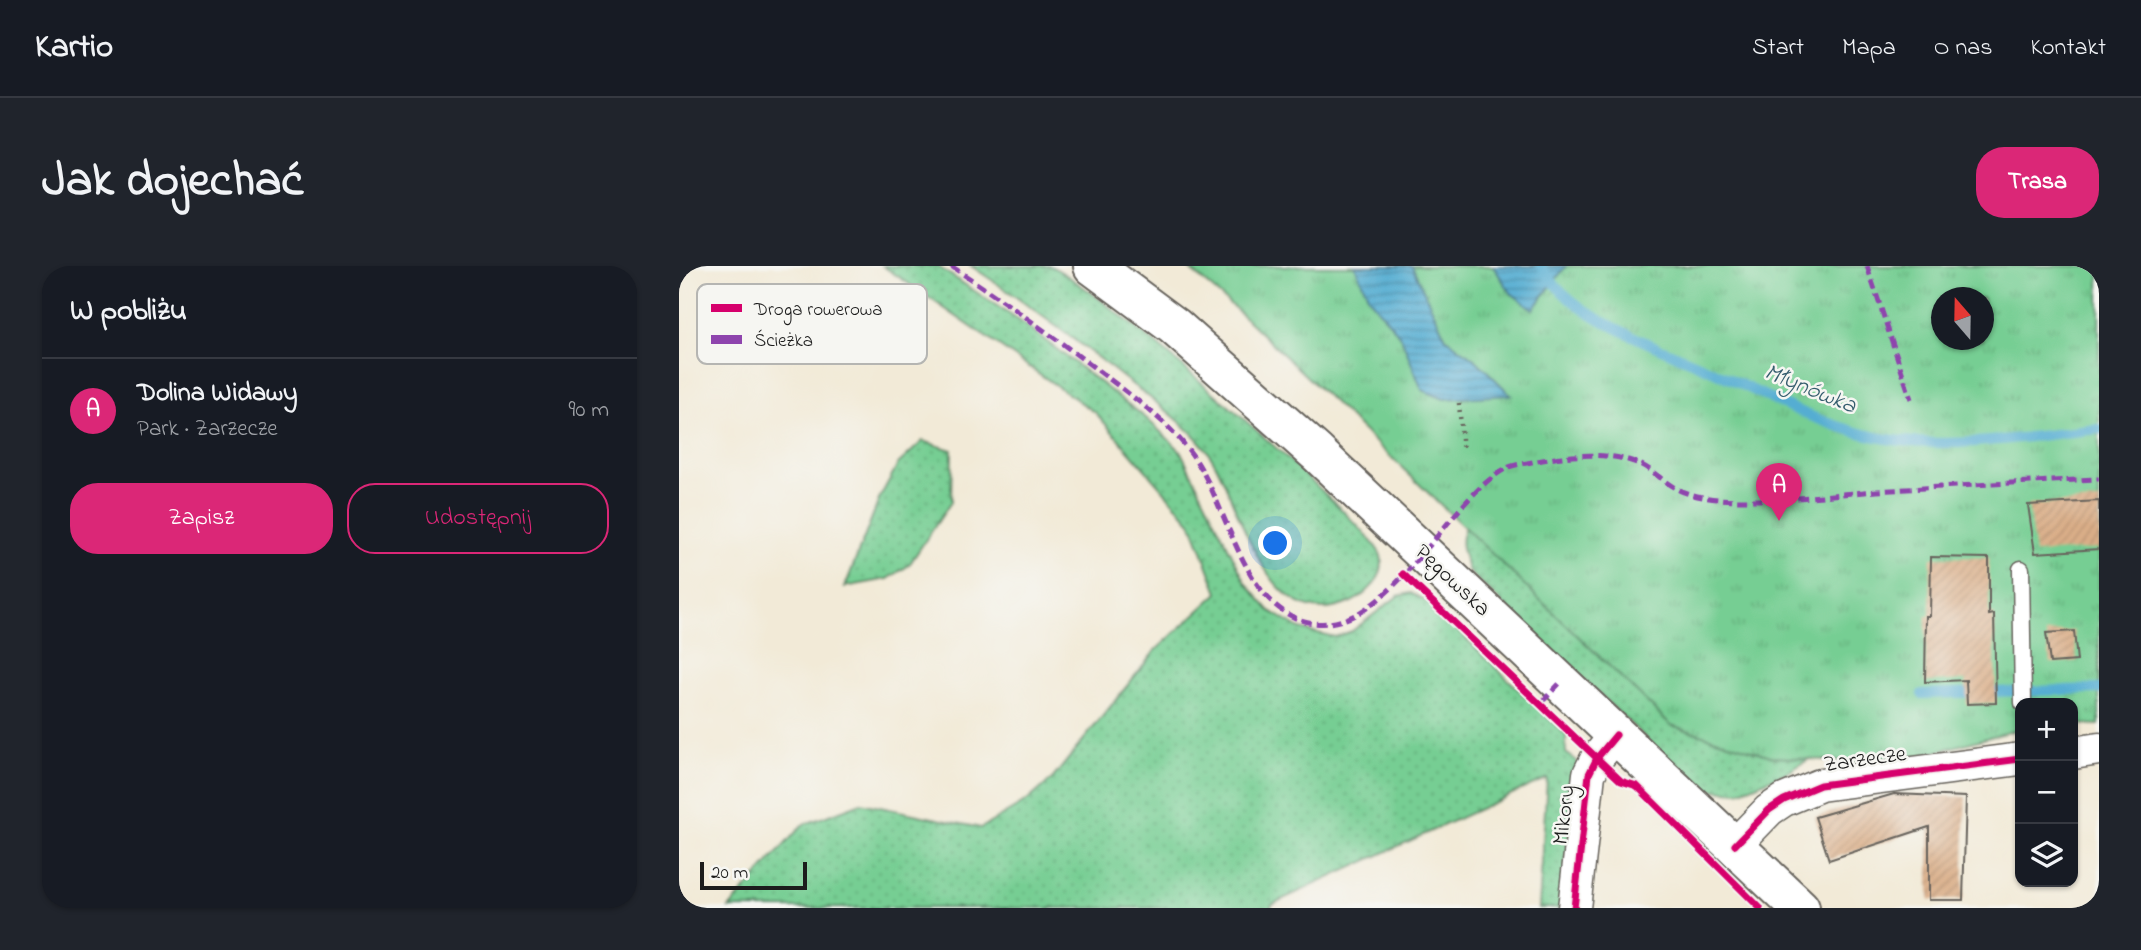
<!DOCTYPE html>
<html lang="pl">
<meta charset="utf-8">
<style>
:root{--surface:#171b24;--page:#20242c;--text:#f1f3f6;--muted:#9ea1a6;--line:#363941;--accent:#db2777}
body{margin:0;font-family:"Indie Flower",sans-serif;background:var(--page);color:var(--text)}
.controls{position:absolute;right:21px;bottom:21px;display:grid;overflow:hidden;border-radius:14px;box-shadow:0 2px 5px #0004}
.controls button{width:63px;height:63px;display:grid;place-items:center;padding:0;border:0;border-bottom:2px solid var(--line);background:var(--surface);color:var(--text);font:35px sans-serif}
.compass{position:absolute;left:1252px;top:21px;width:63px;height:63px;border-radius:50%;background:var(--surface);box-shadow:0 2px 5px #0004;rotate:340deg}
.scale{position:absolute;left:21px;bottom:18px;width:107px;box-sizing:border-box;padding-left:7px;border:4px solid #1c1c1c;border-top:0;font-size:19px;line-height:24px;white-space:nowrap;color:#1c1c1c;-webkit-text-stroke:5px #f6f6f2;paint-order:stroke}
.you{position:absolute;left:597px;top:278px;width:24px;height:24px;margin:-18px;border:5px solid #fff;border-radius:50%;background:#1a73e8;box-shadow:0 0 0 10px #1a73e833}
.badge{display:grid;place-items:center;width:46px;height:46px;border-radius:50%;background:var(--accent);color:#fff;font-size:23px;font-weight:700}
.pin{position:absolute;translate:-50% -58px;filter:drop-shadow(0 2px 4px #0008)}
.pin::after{content:'';position:absolute;top:37px;width:24px;height:21px;background:inherit;clip-path:polygon(0 0,100% 0,50% 100%)}
.list{margin:0;padding:0;list-style:none}
h2{display:flex;justify-content:space-between;align-items:center;height:91px;margin:0;padding:0 28px;font-size:30px}
h2 small{font-size:23px;font-weight:400;color:var(--muted)}
.list li{display:grid;grid-template-columns:46px 1fr auto;gap:21px;align-items:center;box-sizing:border-box;height:105px;padding:0 28px;border-top:2px solid var(--line)}
.list b{display:block;font-size:26px;white-space:nowrap}
.list p{margin:0;font-size:23px;white-space:nowrap;color:var(--muted)}
.list em{font-size:23px;font-style:normal;color:var(--muted)}
.actions{display:flex;gap:14px;padding:21px 28px}
.actions a{flex:1;padding:16px 0;border:2px solid var(--accent);border-radius:28px;text-align:center;font-size:24px;color:var(--accent)}
.actions .main{background:var(--accent);color:#fff}
.icon{flex:none;width:38px;height:38px;fill:none;stroke:currentColor;stroke-width:2;stroke-linecap:round;stroke-linejoin:round}
.map{position:relative;flex:none;width:1420px;height:642px;overflow:hidden;border-radius:28px}
header{display:flex;align-items:center;gap:42px;box-sizing:border-box;height:98px;padding:0 35px;background:var(--surface);border-bottom:2px solid var(--line)}
header strong{font-size:33px}
nav{display:flex;gap:38px;margin-inline-start:auto;font-size:24px}
.intro{display:flex;align-items:center;justify-content:space-between;box-sizing:border-box;height:168px;padding:0 42px}
h1{margin:0;font-size:49px}
.button{padding:18px 32px;border-radius:28px;background:var(--accent);color:#fff;font-size:24px;font-weight:700}
main{display:flex;gap:42px;padding:0 42px}
aside{flex:1;background:var(--surface);border-radius:28px;box-shadow:0 2px 5px #0004}
.map>svg:first-child{display:block}
.grass{fill:url(#grass-dots);stroke:#497558;stroke-width:2}
.park{fill:url(#park-tufts);stroke:#497558;stroke-width:2;fill-rule:evenodd}
.water{fill:url(#water-rules);stroke:#386477;stroke-width:2}
.lines{fill:none;stroke-linecap:round;stroke-linejoin:round}
.stream{stroke:#54add2;stroke-width:10}
.building{fill:url(#building-hatch)}
.service-casing{stroke:#67645d;stroke-width:19}
.minor-casing{stroke:#67645d;stroke-width:35}
.secondary-casing{stroke:#67645d;stroke-width:42}
.path{stroke:#67645d;stroke-width:4.5;stroke-dasharray:2 5;stroke-linecap:butt}
.service{stroke:#fff;stroke-width:16}
.minor{stroke:#fff;stroke-width:32}
.secondary{stroke:#fff;stroke-width:38}
.quiet{stroke:#8e44ad;stroke-width:5;stroke-dasharray:10 5;stroke-linecap:butt}
.cycleway-casing{stroke:#f6f6f2;stroke-width:11}
.cycleway{stroke:#d6006c;stroke-width:7}
.labels{text-anchor:middle;dominant-baseline:central;stroke-width:5;stroke-linejoin:round;paint-order:stroke}
.street-label{font-size:23px;fill:#1c1c1c;stroke:#f6f6f2}
.water-label{font-size:24px;font-style:italic;fill:#355d6e;stroke:#f6f6f2}
.key{fill:#f6f6f2;stroke:#b5b5b2;stroke-width:2}
.key-label{font-size:19px;fill:#1c1c1c}
</style>
<header>
<strong>Kartio</strong>
<nav><a>Start</a><a>Mapa</a><a>O nas</a><a>Kontakt</a></nav>
</header>
<div class="intro"><h1>Jak dojechać</h1><a class="button">Trasa</a></div>
<main>
<aside>
<h2>W pobliżu<small></small></h2>
<ul class="list">
<li><span class="badge">A</span><div><b>Dolina Widawy</b><p>Park · Zarzecze</p></div><em>90 m</em></li>
</ul>
<div class="actions"><a class="main">Zapisz</a><a>Udostępnij</a></div>
</aside>
<div class="map">
<svg width="1420" height="642" viewBox="0 0 1420 642">
<defs>
<pattern id="grass-dots" width="8" height="8" patternUnits="userSpaceOnUse" patternTransform="scale(1.75)"><rect width="8" height="8" fill="#76ce93"/><path d="M2 2h.1M6 6h.1" fill="none" stroke="#66b07e" stroke-width="1.8" stroke-linecap="round"/></pattern>
<pattern id="park-tufts" width="24" height="20" patternUnits="userSpaceOnUse" patternTransform="scale(1.75)"><rect width="24" height="20" fill="#76ce93"/><path d="M3 7l-1-3M5 7V3M7 7l1-3M15 17l-1-3M17 17v-4M19 17l1-3" fill="none" stroke="#66b07e"/></pattern>
<pattern id="water-rules" width="6" height="5" patternUnits="userSpaceOnUse" patternTransform="scale(1.75)"><rect width="6" height="5" fill="#54add2"/><path d="M0 2.5h6" fill="none" stroke="#458caa"/></pattern>
<pattern id="building-hatch" width="6" height="6" patternUnits="userSpaceOnUse" patternTransform="scale(1.75)"><rect width="6" height="6" fill="#daae88"/><path d="M-1 1l2-2M0 6l6-6M5 7l2-2" fill="none" stroke="#ba9575"/></pattern>
</defs>
<rect width="100%" height="100%" fill="#f6f6f2"/>
<filter id="ink" filterUnits="userSpaceOnUse"><feTurbulence type="fractalNoise" baseFrequency=".0143" numOctaves="2"/><feDisplacementMap in="SourceGraphic" scale="14" xChannelSelector="R" yChannelSelector="G"/><feConvolveMatrix kernelMatrix="1 2 1 2 8 2 1 2 1" color-interpolation-filters="sRGB"/></filter>
<filter id="wash" filterUnits="userSpaceOnUse"><feTurbulence type="fractalNoise" baseFrequency=".00686" numOctaves="4" result="noise"/><feDisplacementMap in="SourceGraphic" scale="28" xChannelSelector="R" yChannelSelector="G"/><feGaussianBlur stdDeviation="1.57" result="paint"/><feColorMatrix in="noise" values="0 0 0 0 0 0 0 0 0 0 0 0 0 0 0 0 0 1.4 0 .05"/><feComposite in="paint" operator="in"/></filter>
<g filter="url(#wash)">
<rect width="100%" height="100%" fill="#f2ead7"/>
<g class="grass">
<path d="M204 0H258L345 58 467 152 501 184 567 317 590 344 621 363 656 371 673 365 719 330 732 327 750 337 887 469V487L898 495 882 642H860L868 512 593 638 592 642H50L123 559 182 537 302 562 348 535 374 512 476 385 539 327 512 256 417 147Z"/>
<path d="M292 0C316 0 346 0 370 0 403 7 696 261 702 290 708 313 683 333 665 339 587 368 561 237 533 192 516 164 476 135 450 116 398 75 346 36 292 0Z"/>
<path d="M244 175 273 184 272 236 230 299 209 313 166 321 201 231 219 198Z"/>
<path d="M789 256 1192 455 1109 506 1060 526 1021 523 790 306C784 288 777 273 789 256Z"/>
</g>
<path class="park" d="M507 0H1420V459L1394 458V437H1341V463L1212 498 1095 491 992 459 558 44ZM1262 32H1304V74H1262Z"/>
<g class="water">
<path d="M676 0H733L767 72 798 95 832 129 765 133 743 124 722 71 690 32Z"/>
<path d="M814 0H887L854 43 832 27Z"/>
</g>
<g class="lines">
<g class="stream">
<path d="M862 0C894 54 977 79 1031 104 1089 130 1145 162 1208 173 1276 184 1352 170 1420 163"/>
<path d="M1243 428 1420 423"/>
</g>
</g>
<g id="blocks">
<g class="building">
<path d="M1420 235V283L1356 287 1349 239Z"/>
<path d="M1252 291 1310 292V349L1315 348 1317 437 1288 438 1287 414 1246 416 1247 350H1251Z"/>
<path d="M1395 365 1398 395 1371 397 1367 367Z"/>
<path d="M1215 528 1287 531 1284 634H1250V561L1150 594 1136 551Z"/>
</g>
</g>
</g>
<g filter="url(#ink)">
<use href="#blocks" fill-opacity="0" stroke="#67645d" stroke-width="2"/>
<g class="lines">
<defs>
<path id="service" d="M1342 303 1344 437"/>
<g id="minor">
<path d="M1394 487 1420 483"/>
<path d="M1056 579 1090 544 1105 534 1141 519 1341 493"/>
<path d="M895 642 910 508 918 492 937 469"/>
</g>
<path id="secondary" d="M414 0 495 60 638 187 1121 642"/>
</defs>
<use href="#service" class="service-casing"/>
<use href="#minor" class="minor-casing"/>
<use href="#secondary" class="secondary-casing"/>
<path class="path" d="M780 137 784 185"/>
<use href="#service" class="service"/>
<use href="#minor" class="minor"/>
<use href="#secondary" class="secondary"/>
<g class="quiet">
<path d="M272 0C325 35 375 71 425 109 454 131 485 153 508 182 547 229 559 330 619 353 705 385 764 234 828 202 833 199 842 198 848 197 882 190 924 184 958 197 972 202 984 216 998 223 1009 229 1027 232 1039 233 1091 237 1146 229 1198 225 1272 220 1346 216 1420 213"/>
<path d="M1188 0 1232 133"/>
<path d="M863 436 881 417"/>
</g>
<defs>
<g id="cycleway">
<path d="M724 308 942 515 958 520 1081 642"/>
<path d="M1056 579 1090 544 1105 534 1141 519 1341 493"/>
<path d="M895 642 910 508 918 492 937 469"/>
</g>
</defs>
<use href="#cycleway" class="cycleway-casing"/>
<use href="#cycleway" class="cycleway"/>
</g>
</g>
<g class="labels">
<g class="street-label">
<text transform="translate(773 315) rotate(43)">Pęgowska</text>
<text transform="translate(1186 494) rotate(-8)">Zarzecze</text>
<text transform="translate(886 549) rotate(-83)">Mikory</text>
</g>
<g class="water-label">
<text transform="translate(1131 124) rotate(22)">Młynówka</text>
</g>
</g>
<rect x="18" y="18" width="230" height="80" rx="10" class="key"/>
<rect x="32" y="38" width="31" height="8" fill="#d6006c"/>
<rect x="32" y="69" width="31" height="9" fill="#8e44ad"/>
<g class="key-label">
<text x="75" y="49">Droga rowerowa</text>
<text x="75" y="80">Ścieżka</text>
</g>
</svg>
<div class="controls">
<button>+</button>
<button>−</button>
<button><svg class="icon" aria-label="layers" viewBox="0 0 24 24"><path d="M12 4l9 5-9 5-9-5zM3 14l9 5 9-5"/></svg></button>
</div>
<svg class="compass" viewBox="-18 -18 36 36"><path d="M0-13l5 13h-10z" fill="#e53935"/><path d="M0 13l5-13h-10z" fill="#9ea1a6"/></svg>
<div class="scale">20 m</div>
<div class="you"></div>
<div class="pin badge" style="left:1100px;top:255px">A</div>
</div>
</main>
